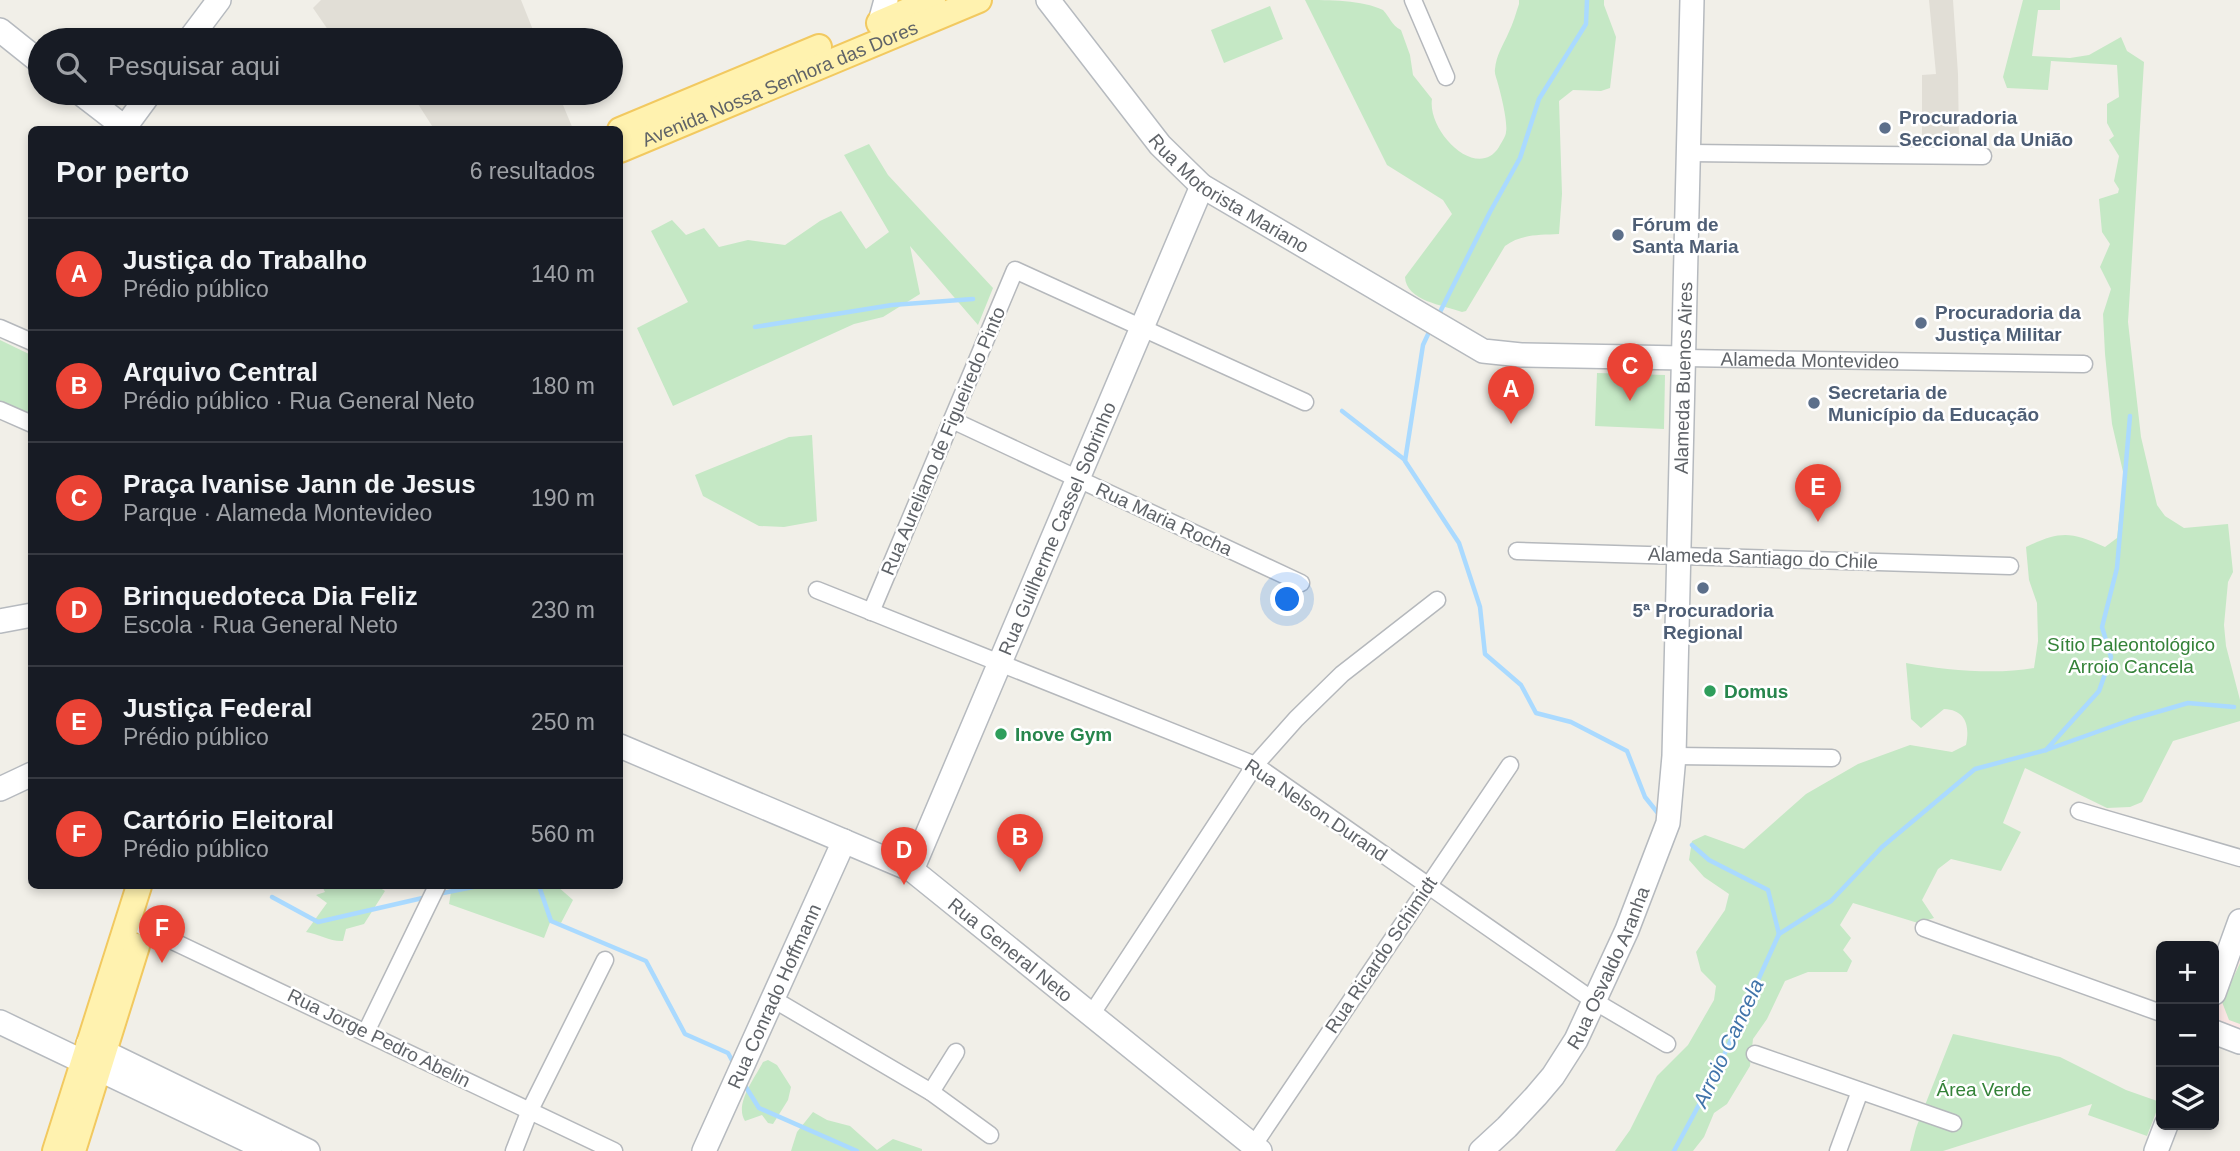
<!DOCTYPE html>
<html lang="pt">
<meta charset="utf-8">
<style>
:root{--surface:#171b24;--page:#242831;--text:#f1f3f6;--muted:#9ea1a6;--line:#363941;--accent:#ea4335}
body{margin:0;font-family:Helvetica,sans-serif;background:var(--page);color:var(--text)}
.controls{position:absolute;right:21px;bottom:21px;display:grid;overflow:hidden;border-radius:10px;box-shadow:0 4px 10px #0003}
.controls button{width:63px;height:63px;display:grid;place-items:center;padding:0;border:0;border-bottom:2px solid var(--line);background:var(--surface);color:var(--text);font:35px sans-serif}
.you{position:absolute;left:1288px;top:600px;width:24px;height:24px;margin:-18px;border:5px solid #fff;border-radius:50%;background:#1a73e8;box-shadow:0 0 0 10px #1a73e833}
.badge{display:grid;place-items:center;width:46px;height:46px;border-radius:50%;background:var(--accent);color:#fff;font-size:23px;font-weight:700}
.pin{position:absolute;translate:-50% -58px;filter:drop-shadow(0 2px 4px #0008)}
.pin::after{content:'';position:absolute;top:37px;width:24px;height:21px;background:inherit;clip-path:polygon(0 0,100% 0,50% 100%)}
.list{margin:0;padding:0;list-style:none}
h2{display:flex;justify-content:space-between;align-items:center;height:91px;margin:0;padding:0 28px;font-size:30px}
h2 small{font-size:23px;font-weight:400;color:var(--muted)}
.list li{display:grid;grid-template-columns:46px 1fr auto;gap:21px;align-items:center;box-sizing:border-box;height:112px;padding:0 28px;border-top:2px solid var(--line)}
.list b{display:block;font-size:26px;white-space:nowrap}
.list p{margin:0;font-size:23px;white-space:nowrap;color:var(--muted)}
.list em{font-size:23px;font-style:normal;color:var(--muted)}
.icon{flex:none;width:38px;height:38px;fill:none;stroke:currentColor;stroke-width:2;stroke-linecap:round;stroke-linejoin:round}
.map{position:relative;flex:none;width:2240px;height:1151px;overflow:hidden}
.search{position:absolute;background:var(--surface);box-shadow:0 4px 10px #0003;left:28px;top:28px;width:595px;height:77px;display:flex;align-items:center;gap:18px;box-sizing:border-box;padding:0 24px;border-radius:38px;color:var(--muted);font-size:26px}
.panel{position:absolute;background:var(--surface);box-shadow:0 4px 10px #0003;left:28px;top:126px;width:595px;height:763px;border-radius:10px}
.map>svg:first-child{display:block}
.education{fill:#e1ded6}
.medical{fill:#fce8e6}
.green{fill:#c5e8c5}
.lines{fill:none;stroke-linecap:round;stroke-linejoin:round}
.stream{stroke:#aadaff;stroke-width:4.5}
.street-casing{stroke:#b5b8bc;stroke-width:19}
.secondary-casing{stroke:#b6babf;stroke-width:26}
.primary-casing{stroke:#f2c960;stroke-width:28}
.street{stroke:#fff;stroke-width:16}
.secondary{stroke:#fff;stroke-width:23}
.primary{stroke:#fff2af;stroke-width:24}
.service-dot{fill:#5c6f8a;stroke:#fff;stroke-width:2.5}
.leisure-dot{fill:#2e9e5b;stroke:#fff;stroke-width:2.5}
.labels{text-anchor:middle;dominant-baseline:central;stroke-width:5;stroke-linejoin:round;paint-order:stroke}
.street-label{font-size:19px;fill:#5f6368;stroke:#fff}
.service-label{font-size:19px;font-weight:bold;fill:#4e5e75;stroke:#fff;text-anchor:start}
.park-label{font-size:19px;fill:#348238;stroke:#fff}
.leisure-label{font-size:19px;font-weight:bold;fill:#27864d;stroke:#fff;text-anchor:start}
.water-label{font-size:21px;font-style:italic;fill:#4174aa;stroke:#fff}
</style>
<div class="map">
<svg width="2240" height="1151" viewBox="0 0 2240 1151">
<rect width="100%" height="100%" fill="#f1efe8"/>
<g class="education">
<path d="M321 0H521L537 40H379L377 37 370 40H335L313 8Z"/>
<path d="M1929 0H1953L1958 74 1959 143 1922 144V75L1936 74Z"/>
<path d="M411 93H558L573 129H434Z"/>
</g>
<path class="medical" d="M2240 946V1029L2214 1020V1016Z"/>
<g class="green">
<path d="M1305 0C1329 0 1362 0 1383 10 1390 17 1391 25 1401 30L1410 55 1413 75 1432 99C1427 131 1477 182 1499 147 1501 143 1506 136 1506 132 1508 123 1501 94 1498 84 1497 79 1494 74 1495 69 1496 56 1503 45 1508 34 1513 24 1516 13 1519 4V0H1604V5L1616 37 1610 88 1601 91 1573 90 1559 101 1562 194 1559 234C1539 235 1521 234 1505 246L1466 311 1462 312C1443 305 1406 301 1405 277L1452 214 1443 200 1387 165Z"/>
<path d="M2023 0H2060V10H2038L2032 56 2070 58 2089 55 2121 37 2127 51 2144 62 2128 322 2141 437 2157 505 2165 516 2184 528 2228 524 2233 572 2228 582 2224 625 2226 646 2240 700V721L2173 741 2142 802 2130 807 2107 808 2025 768 2003 823 2021 832 2001 871 1951 859 1938 869 1922 900 1934 918 1918 923 1853 903 1840 925 1851 938 1843 950 1852 961 1847 972H1808L1785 981 1767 1019 1753 1039 1750 1066 1727 1104 1714 1113 1704 1137 1693 1151H1615L1630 1130 1657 1076 1688 1045 1714 1000 1716 986 1701 971 1696 952 1725 910 1729 894 1704 877 1689 860 1692 841 1705 835 1744 849 1806 794 1858 764 1910 745 1952 752 1966 745C1970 726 1966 710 1944 709L1921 728 1911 719 1906 663C1945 670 1995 675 2034 668L2038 641 2037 603 2029 580 2026 547C2060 531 2070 531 2105 547L2117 538 2124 476 2112 424 2105 354 2103 314 2111 289 2100 267 2110 244 2102 232 2099 199 2118 193 2119 189 2114 181 2119 156 2109 140 2114 136 2107 123V104L2119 97 2117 65 2051 61 2048 90 2007 88 2003 77Z"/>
<path d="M1270 6 1283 39 1224 63 1211 30Z"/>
<path d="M869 144 888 175 993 288 978 325 910 246 920 294 883 317 854 324 673 406 637 328 688 302 651 231 672 220 686 235 704 228 719 247 748 240 785 245 820 221 841 211 866 249 889 232 844 155Z"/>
<path d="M0 340 31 355V418L0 404Z"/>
<path d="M1597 373 1665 375 1664 429 1595 426Z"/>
<path d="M812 435 817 521 784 527 759 526 703 496 695 475 789 437Z"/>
<path d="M322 886H377L385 891 364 924 346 929 343 941C331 942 319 934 306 932L327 903 316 895 325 892Z"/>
<path d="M452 886 466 888 468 886H557L573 900 561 923 551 920 544 938 449 904Z"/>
<path d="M2240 963V1024L2229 1020 2222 1002Z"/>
<path d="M1953 1034 2060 1057 2126 1090 2160 1102 2147 1136 2088 1115 2092 1104 1943 1151H1910L1916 1128Z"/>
<path d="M768 1060 777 1065 791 1087 788 1100 773 1124 768 1123 762 1115 745 1121C734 1104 755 1078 763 1062Z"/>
<path d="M813 1112 827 1120 850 1126 877 1150 893 1139 922 1149V1151H791L797 1132Z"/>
</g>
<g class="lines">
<g class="stream">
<path d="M1438 316 1490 212 1520 158 1539 99 1586 24 1587 0"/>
<path d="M755 327 892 305 973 299"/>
<path d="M1430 330 1423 345 1405 461 1459 543 1480 607 1485 654 1521 685 1536 713 1571 722 1627 751 1645 797 1657 812"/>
<path d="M1342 411 1405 460"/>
<path d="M2046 750 2099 691 2111 657 2102 627 2117 568 2130 416"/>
<path d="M1692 845 1709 860 1768 890 1779 934"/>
<path d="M539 886 551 921 646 961 685 1034 728 1053 734 1064"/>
<path d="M438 894 478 886"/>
<path d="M272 897 318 922 427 897"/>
<path d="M1779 934 1831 901 1882 847 1975 769 2046 750 2133 719 2188 703 2234 707"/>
<path d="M744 1084 759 1108 857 1151"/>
<path d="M1674 1151 1714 1077 1779 934"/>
</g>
<defs>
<g id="street">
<path d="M1413 0 1446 77"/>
<path d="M1689 153 1983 156"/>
<path d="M0 328 32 342"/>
<path id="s1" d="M1684 358 2084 364"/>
<path d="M0 410 32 424"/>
<path d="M952 420 1301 583"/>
<path d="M1517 551 2010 566"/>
<path d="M817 590 1255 765 1594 1001 1667 1044"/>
<path d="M871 612 1015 270 1305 402"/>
<path d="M1674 756 1832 758"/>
<path d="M2079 811 2240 858"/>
<path d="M143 927 614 1151"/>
<path d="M1924 928 2161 1013"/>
<path d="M773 999 931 1092 990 1135"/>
<path d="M1091 1015 1255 765 1296 719 1342 674 1437 600"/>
<path d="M366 1032 437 886"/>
<path d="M1755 1054 1953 1123"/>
<path d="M931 1092 956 1052"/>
<path d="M1253 1146 1510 765"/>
<path d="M514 1151 530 1110 605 960"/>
<path d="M1838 1151 1860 1091"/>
</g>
<g id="secondary">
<path id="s2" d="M1048 0 1160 145 1202 186 1483 351 1521 355 1684 358"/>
<path d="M0 30 40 62"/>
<path d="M885 35 880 22 886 0"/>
<path d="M189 40 219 0"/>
<path d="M80 93 128 130"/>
<path d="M125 127 150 93"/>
<path d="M0 621 32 615"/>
<path id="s3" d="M620 746 912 870 1260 1151"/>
<path d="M0 789 32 774"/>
<path id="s4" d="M912 870 1202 186"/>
<path d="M2214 993 2240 921"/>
<path d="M0 1022 270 1151"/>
<path d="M2214 1032 2240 1042"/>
<path d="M88 1044 308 1151"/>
<path id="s5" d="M704 1151 844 841"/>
<path id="s6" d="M1481 1151 1507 1127 1536 1096 1553 1076 1576 1040 1627 930 1668 823 1674 756 1692 0"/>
<path d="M2156 1151 2166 1125"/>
</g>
<g id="primary">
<path d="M879 23 933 0"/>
<path d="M620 130 819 47"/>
<path id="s7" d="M620 150 979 0"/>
<path d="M55 1151 139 886"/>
<path d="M73 1151 137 946"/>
</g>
</defs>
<use href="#street" class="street-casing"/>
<use href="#secondary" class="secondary-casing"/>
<use href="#primary" class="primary-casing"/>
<use href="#street" class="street"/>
<use href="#secondary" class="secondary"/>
<use href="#primary" class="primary"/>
</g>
<g class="service-dot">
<circle cx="1885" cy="128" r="7"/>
<circle cx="1618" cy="235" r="7"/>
<circle cx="1921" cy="323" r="7"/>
<circle cx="1814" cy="403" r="7"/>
<circle cx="1703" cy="588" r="7"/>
</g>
<g class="leisure-dot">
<circle cx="1710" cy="691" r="7"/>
<circle cx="1001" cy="734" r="7"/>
</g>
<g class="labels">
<g class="street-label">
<text stroke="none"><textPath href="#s7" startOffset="173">Avenida Nossa Senhora das Dores</textPath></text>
<text stroke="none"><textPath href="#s2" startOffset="268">Rua Motorista Mariano</textPath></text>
<text stroke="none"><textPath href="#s1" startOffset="126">Alameda Montevideo</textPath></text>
<text stroke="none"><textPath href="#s6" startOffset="828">Alameda Buenos Aires</textPath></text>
<text transform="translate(943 441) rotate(-67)">Rua Aureliano de Figueiredo Pinto</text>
<text transform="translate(1164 519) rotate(25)">Rua Maria Rocha</text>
<text stroke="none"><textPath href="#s4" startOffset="371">Rua Guilherme Cassel Sobrinho</textPath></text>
<text transform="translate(1763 558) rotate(2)">Alameda Santiago do Chile</text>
<text transform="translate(1316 810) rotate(34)">Rua Nelson Durand</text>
<text stroke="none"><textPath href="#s3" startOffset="444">Rua General Neto</textPath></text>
<text transform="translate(1381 955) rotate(-56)">Rua Ricardo Schimidt</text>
<text stroke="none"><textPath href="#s6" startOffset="226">Rua Osvaldo Aranha</textPath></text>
<text stroke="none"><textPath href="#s5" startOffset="170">Rua Conrado Hoffmann</textPath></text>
<text transform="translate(379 1038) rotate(26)">Rua Jorge Pedro Abelin</text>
</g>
<g class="service-label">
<text x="1899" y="117">Procuradoria<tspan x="1899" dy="22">Seccional da União</tspan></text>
<text x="1632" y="224">Fórum de<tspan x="1632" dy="22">Santa Maria</tspan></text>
<text x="1935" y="312">Procuradoria da<tspan x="1935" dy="22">Justiça Militar</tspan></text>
<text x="1828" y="392">Secretaria de<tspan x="1828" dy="22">Município da Educação</tspan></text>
<text x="1703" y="610" text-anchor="middle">5ª Procuradoria<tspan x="1703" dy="22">Regional</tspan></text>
</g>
<g class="park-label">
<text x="2131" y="644">Sítio Paleontológico<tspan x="2131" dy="22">Arroio Cancela</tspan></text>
<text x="1984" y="1089">Área Verde</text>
</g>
<g class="leisure-label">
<text x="1724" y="691">Domus</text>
<text x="1015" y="734">Inove Gym</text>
</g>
<g class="water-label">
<text transform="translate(1728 1043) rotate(-65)">Arroio Cancela</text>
</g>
</g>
</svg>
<div class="controls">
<button>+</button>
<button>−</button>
<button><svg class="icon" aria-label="layers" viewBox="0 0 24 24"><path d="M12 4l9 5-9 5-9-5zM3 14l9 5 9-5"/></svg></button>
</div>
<div class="you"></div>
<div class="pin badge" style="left:1511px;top:424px">A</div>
<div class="pin badge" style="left:1020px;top:872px">B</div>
<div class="pin badge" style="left:1630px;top:401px">C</div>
<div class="pin badge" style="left:904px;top:885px">D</div>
<div class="pin badge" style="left:1818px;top:522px">E</div>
<div class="pin badge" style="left:162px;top:963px">F</div>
<div class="search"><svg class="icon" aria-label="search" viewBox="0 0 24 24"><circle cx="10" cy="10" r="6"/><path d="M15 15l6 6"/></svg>Pesquisar aqui</div>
<section class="panel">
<h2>Por perto<small>6 resultados</small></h2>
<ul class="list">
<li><span class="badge">A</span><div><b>Justiça do Trabalho</b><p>Prédio público</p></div><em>140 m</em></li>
<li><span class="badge">B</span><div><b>Arquivo Central</b><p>Prédio público · Rua General Neto</p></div><em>180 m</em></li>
<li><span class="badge">C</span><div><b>Praça Ivanise Jann de Jesus</b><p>Parque · Alameda Montevideo</p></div><em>190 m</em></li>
<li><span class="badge">D</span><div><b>Brinquedoteca Dia Feliz</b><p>Escola · Rua General Neto</p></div><em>230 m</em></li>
<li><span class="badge">E</span><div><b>Justiça Federal</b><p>Prédio público</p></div><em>250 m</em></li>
<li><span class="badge">F</span><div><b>Cartório Eleitoral</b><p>Prédio público</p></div><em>560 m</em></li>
</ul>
</section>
</div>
